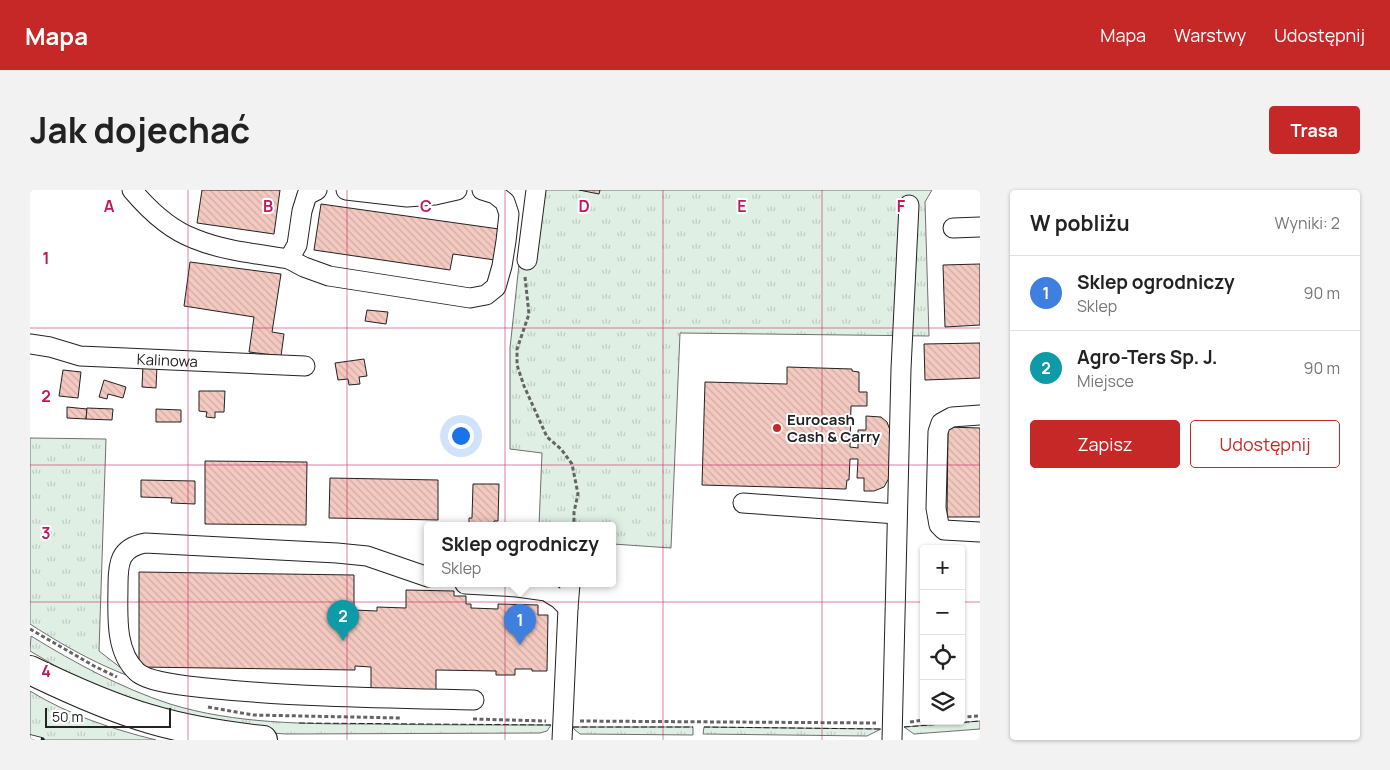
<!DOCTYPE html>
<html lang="pl">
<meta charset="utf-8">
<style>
:root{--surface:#fff;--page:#f2f2f2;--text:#222;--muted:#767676;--line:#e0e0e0;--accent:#c62828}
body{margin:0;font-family:Manrope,sans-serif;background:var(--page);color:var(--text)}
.controls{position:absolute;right:15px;bottom:15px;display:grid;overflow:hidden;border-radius:5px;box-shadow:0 1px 4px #0004}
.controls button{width:45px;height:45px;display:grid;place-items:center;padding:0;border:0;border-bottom:1px solid var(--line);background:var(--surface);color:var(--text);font:25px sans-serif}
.scale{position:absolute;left:15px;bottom:12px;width:126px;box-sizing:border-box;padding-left:5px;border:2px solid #222;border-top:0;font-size:14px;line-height:18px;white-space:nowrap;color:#222;-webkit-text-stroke:4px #fff;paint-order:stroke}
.you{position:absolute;left:430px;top:245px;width:18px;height:18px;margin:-12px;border:4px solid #fff;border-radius:50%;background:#1a73e8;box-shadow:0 0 0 8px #1a73e833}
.badge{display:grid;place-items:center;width:32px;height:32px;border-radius:50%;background:var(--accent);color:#fff;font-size:16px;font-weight:700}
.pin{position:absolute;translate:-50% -41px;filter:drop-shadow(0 1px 2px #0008)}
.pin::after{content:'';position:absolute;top:26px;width:18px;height:15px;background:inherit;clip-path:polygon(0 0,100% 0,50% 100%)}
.popup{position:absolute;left:394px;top:332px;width:192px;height:65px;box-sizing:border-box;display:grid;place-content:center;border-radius:5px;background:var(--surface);filter:drop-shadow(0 1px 4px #0005);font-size:16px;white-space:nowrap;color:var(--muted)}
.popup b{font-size:19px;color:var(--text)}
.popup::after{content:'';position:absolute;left:50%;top:100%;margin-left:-10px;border:10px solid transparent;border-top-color:var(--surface)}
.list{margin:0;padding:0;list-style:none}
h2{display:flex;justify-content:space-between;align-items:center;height:65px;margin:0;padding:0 20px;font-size:21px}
h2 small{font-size:16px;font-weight:400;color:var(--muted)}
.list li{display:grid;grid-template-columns:32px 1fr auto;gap:15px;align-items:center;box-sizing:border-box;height:75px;padding:0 20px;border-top:1px solid var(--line)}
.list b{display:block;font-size:19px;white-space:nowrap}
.list p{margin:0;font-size:16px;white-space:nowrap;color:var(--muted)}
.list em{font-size:16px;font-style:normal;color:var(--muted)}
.actions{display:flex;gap:10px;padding:15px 20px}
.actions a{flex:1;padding:11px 0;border:1px solid var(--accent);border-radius:5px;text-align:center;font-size:18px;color:var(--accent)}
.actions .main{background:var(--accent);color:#fff}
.icon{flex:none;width:28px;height:28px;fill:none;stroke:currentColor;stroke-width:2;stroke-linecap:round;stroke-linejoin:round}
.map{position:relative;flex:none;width:950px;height:550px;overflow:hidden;border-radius:5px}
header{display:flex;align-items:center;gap:30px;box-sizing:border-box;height:70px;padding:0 25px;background:var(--accent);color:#fff}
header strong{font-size:24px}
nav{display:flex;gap:28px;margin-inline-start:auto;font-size:18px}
.intro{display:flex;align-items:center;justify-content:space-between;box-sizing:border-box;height:120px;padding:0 30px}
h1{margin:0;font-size:35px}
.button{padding:12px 22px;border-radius:5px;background:var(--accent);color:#fff;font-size:18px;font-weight:700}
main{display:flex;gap:30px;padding:0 30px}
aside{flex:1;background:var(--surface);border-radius:5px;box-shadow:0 1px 4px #0004}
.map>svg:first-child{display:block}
.grass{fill:url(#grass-tufts);stroke:#6f6f6f}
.building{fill:url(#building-back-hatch);stroke:#222}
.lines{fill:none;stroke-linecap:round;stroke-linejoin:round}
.minor-casing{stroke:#222;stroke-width:21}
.highway-casing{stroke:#222;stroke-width:30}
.path{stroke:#646464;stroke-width:3;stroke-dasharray:4 2.5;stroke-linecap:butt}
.minor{stroke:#fff;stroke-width:19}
.highway{stroke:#fff;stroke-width:28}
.rail-casing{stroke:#222;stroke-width:5.5}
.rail{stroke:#fff;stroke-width:4;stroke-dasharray:11;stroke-linecap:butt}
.fence{stroke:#222;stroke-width:1;stroke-dasharray:6 2.5;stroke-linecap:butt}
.grid{fill:none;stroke:#c2185b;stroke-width:1;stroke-opacity:0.55}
.poi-dot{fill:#c62828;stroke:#fff;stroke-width:2}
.labels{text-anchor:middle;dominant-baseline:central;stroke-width:4;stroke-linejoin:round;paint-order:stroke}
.street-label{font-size:15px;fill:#222;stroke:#fff}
.poi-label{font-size:15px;font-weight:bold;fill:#222;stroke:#fff;text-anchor:start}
.grid-label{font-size:16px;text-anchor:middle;font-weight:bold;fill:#c2185b;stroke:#fff;stroke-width:4;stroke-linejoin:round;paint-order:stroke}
</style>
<header>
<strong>Mapa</strong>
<nav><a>Mapa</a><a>Warstwy</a><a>Udostępnij</a></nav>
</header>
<div class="intro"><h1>Jak dojechać</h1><a class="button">Trasa</a></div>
<main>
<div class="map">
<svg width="950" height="550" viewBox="0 0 950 550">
<defs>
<pattern id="grass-tufts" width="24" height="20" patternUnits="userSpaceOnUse" patternTransform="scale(1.25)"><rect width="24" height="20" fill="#e0efe3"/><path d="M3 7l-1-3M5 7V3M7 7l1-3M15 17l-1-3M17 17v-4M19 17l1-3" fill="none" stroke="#c0cdc2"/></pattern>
<pattern id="building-back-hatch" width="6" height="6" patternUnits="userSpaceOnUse" patternTransform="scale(1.25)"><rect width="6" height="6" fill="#f3c9c0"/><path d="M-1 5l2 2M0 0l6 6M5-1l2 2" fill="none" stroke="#d0aca5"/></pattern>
</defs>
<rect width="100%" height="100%" fill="#fff"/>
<g class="grass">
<path d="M497 0H902L895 12 899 146 650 143 641 358 583 354 582 336H509L512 263 480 259V158Z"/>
<path d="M0 248 76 249 69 461 91 478 140 499C90 487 43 462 0 434Z"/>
<path d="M1 446C45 473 91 498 140 514 205 534 276 534 343 534 403 535 462 535 521 535L517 541 510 543 256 544 213 541 173 535 51 491 0 461Z"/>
<path d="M0 501C39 525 82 539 126 550H9L0 547Z"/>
<path d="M950 531V539L884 544 874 537Z"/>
<path d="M543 537H663V545L550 544 544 539Z"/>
<path d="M674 537 851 539 837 546 673 544Z"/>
</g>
<g class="building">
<path d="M172 0H250L244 44 167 33Z"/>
<path d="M549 0H570L569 4Z"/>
<path d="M291 14 469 39 465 70 423 64 420 80 284 60Z"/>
<path d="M160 72 251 84 242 142 254 144 251 166 219 162 224 127 154 116Z"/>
<path d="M950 74V135L915 137 913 75Z"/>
<path d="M337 120 358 122 356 134 335 131Z"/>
<path d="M950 153V188L895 190 894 154Z"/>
<path d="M334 169 337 186 329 187 330 194 319 195 318 189 308 190 305 173Z"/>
<path d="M113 175 127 176 126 198 112 197Z"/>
<path d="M757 177 822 179V181L829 182V202H837V216H821L820 257 828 258V240H836V226L851 227 857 232 860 240 859 288 854 297 844 301H834V288H827L828 269H820L819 290H817L816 299 672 295 675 192 757 194Z"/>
<path d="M33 180 51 182 48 208 29 206Z"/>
<path d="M74 190 96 197 93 208 78 204 77 209 69 207Z"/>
<path d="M169 201H195L194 222H185V228L176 227 177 222 169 221Z"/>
<path d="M37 217 57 219 56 229 37 228Z"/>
<path d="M57 218 83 219 82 230 56 229Z"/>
<path d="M126 219 151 220V232H126Z"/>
<path d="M918 237 950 238V327H917Z"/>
<path d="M175 271 277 272 276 335 175 334Z"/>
<path d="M300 288 408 290V330L299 328Z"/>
<path d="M111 290 165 291V314L141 313 142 308 111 307Z"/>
<path d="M443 294H469L468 331H464V336H439V328H442Z"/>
<path d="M109 382 324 385V420L347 421V417L376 418V400L424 401V406H436V414H441V418L468 419V414L508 415V425H518L517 481H502V479H485V485H466V481L406 480V500L341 499V477L325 476V480L109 477Z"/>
</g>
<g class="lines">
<defs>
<g id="minor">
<path d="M102 0C118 19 140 40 165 49 194 61 228 64 259 69L267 55 272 21 277 5 287 0"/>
<path d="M316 0 377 7 405 5 427 0"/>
<path d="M923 38 950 37"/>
<path d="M259 69 274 77 299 86 440 108 456 105 466 97 472 76 476 51 479 24 475 12 465 4 452 0"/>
<path d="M497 70 506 0"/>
<path id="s1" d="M0 154 20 157 50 166 275 176"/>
<path d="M950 225 922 227 911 233 908 242 906 318 909 335 914 340 950 342"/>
<path d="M713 313 867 324"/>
<path d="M398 387 337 366 307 363 115 353C90 358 88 372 88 395 88 422 84 461 107 482 119 493 159 496 176 498 265 507 355 508 444 510"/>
<path d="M435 394 487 397 516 401 529 409 538 418 532 550"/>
<path d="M538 418 540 394"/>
<path d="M862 550 871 179 879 15"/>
</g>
<path id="highway" d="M0 480C39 499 79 517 120 529 157 540 195 546 233 550"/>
</defs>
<use href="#minor" class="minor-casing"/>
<use href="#highway" class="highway-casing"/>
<g class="path">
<path d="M495 87 499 124 487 159V175L494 196 517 247 531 259 542 274 548 304 544 322V336"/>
<path d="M0 439 64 476 87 487"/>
<path d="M178 517 223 525 371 528"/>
<path d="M931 527 950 526"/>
<path d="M443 529 516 531"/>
<path d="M550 531 846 533"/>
<path d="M880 532 894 530"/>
</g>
<use href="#minor" class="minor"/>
<use href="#highway" class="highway"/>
<defs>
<path id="rail" d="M0 547 12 550"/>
</defs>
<use href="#rail" class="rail-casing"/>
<use href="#rail" class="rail"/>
<g class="fence">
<path d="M269 533 521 535"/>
<path d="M543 537H663"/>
<path d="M674 537 851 539"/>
<path d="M874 537 950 531"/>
</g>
</g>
<path class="grid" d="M158 0V550M317 0V550M475 0V550M633 0V550M792 0V550M0 138H950M0 275H950M0 412H894M931 412H950"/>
<circle class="poi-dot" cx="747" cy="238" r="5"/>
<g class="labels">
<g class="street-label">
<text stroke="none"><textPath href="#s1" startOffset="139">Kalinowa</textPath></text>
</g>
<g class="poi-label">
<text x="757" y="229">Eurocash<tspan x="757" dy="17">Cash &amp; Carry</tspan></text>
</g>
</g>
<g class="grid-label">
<text x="79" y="22">A</text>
<text x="238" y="22">B</text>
<text x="396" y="22">C</text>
<text x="554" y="22">D</text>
<text x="712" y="22">E</text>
<text x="871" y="22">F</text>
<text x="16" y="74">1</text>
<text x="16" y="212">2</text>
<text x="16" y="349">3</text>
<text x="16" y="487">4</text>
</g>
</svg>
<div class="controls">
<button>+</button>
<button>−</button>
<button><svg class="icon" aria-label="locate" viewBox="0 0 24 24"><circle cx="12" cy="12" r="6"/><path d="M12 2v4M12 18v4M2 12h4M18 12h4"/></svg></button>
<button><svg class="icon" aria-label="layers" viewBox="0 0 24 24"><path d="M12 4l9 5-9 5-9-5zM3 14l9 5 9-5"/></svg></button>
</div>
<div class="scale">50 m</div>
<div class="you"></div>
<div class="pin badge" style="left:490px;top:455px;background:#3f7fe0">1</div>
<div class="popup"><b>Sklep ogrodniczy</b>Sklep</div>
<div class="pin badge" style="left:313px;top:451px;background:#0f9aa8">2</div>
</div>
<aside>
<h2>W pobliżu<small>Wyniki: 2</small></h2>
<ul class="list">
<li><span class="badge" style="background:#3f7fe0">1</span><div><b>Sklep ogrodniczy</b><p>Sklep</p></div><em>90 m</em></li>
<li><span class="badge" style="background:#0f9aa8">2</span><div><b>Agro-Ters Sp. J.</b><p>Miejsce</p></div><em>90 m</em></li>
</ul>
<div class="actions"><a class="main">Zapisz</a><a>Udostępnij</a></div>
</aside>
</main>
